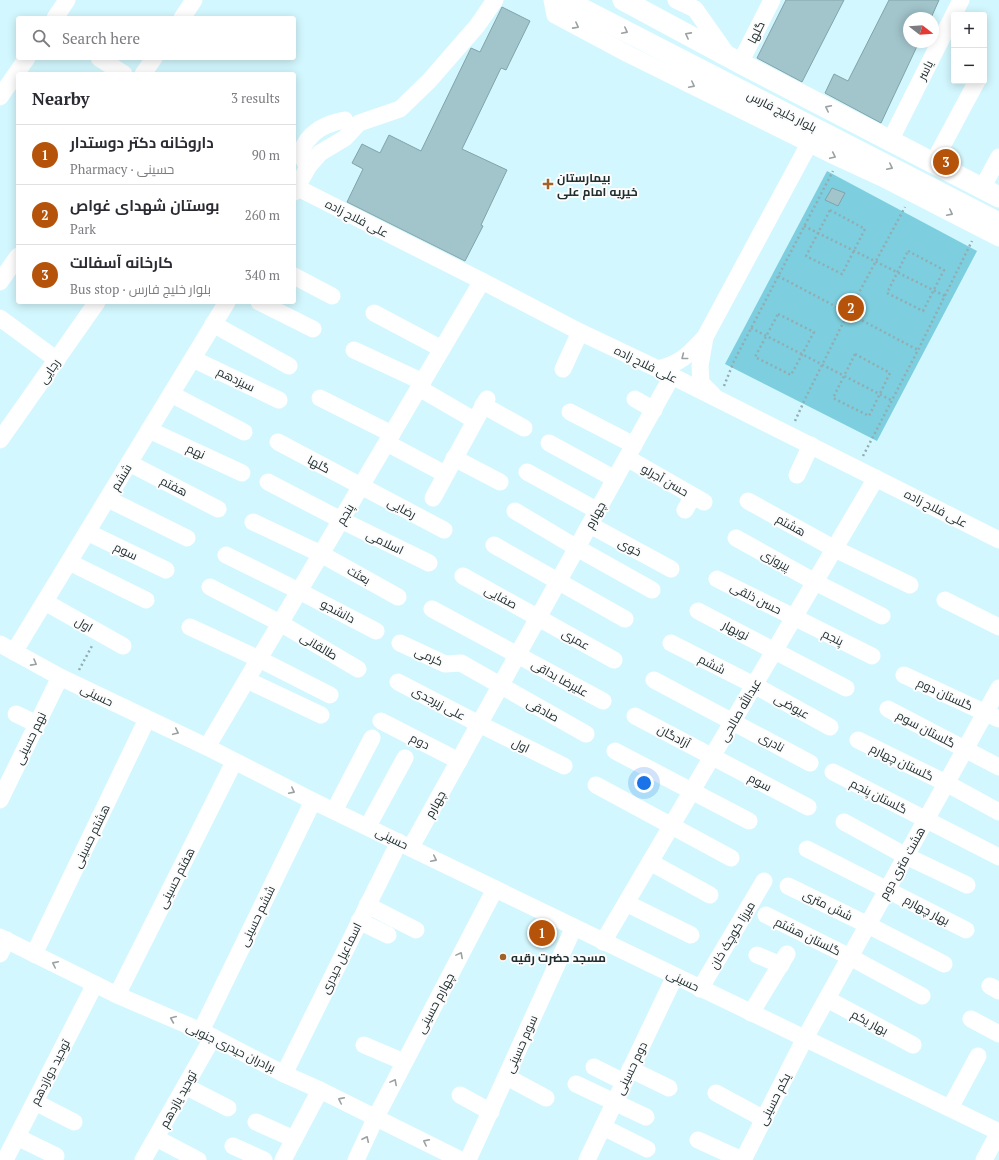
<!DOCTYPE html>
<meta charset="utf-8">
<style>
:root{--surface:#fff;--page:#f2f2f3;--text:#2b2b33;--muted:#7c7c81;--line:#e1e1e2;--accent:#b45309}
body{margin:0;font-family:"PT Serif",Cairo,serif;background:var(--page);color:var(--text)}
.controls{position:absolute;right:12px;top:12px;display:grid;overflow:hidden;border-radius:4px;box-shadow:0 2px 10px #0003}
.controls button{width:36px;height:36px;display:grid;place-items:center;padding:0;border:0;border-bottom:1px solid var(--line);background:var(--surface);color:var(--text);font:20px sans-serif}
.compass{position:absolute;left:903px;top:12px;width:36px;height:36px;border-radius:50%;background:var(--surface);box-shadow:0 2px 10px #0003;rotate:107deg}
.you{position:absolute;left:644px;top:783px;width:14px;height:14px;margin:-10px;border:3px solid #fff;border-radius:50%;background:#1a73e8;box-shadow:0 0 0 6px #1a73e833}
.badge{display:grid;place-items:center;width:26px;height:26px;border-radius:50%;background:var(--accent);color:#fff;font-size:13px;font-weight:700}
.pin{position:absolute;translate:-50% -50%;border:2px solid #fff;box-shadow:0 1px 4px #0006}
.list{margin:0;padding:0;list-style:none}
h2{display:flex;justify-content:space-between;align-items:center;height:52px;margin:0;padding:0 16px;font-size:17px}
h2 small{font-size:13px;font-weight:400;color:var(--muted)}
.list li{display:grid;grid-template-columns:26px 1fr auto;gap:12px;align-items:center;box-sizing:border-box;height:60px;padding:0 16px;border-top:1px solid var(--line)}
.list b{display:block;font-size:15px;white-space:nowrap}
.list p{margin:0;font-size:13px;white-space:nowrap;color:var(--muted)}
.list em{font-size:13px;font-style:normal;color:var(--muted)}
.icon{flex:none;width:22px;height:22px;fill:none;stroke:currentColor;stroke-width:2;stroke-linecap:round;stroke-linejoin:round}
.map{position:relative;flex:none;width:999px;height:1160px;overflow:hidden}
.search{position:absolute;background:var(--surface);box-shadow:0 2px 10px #0003;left:16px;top:16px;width:280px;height:44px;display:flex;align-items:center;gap:10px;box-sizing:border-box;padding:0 14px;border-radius:4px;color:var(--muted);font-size:15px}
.panel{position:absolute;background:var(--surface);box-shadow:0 2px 10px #0003;left:16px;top:72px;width:280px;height:232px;border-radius:4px}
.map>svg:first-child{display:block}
.green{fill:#7dcede}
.building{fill:#a2c5cc;stroke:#81a3aa}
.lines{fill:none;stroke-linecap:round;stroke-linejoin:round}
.path{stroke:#91adb2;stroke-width:2.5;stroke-dasharray:2 3;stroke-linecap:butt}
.minor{stroke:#fff;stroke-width:17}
.major{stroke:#fff;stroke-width:21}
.oneway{stroke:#9ba1a2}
.poi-dot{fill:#a06227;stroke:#fcfcfc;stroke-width:1.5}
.labels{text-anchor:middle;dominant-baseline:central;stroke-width:4;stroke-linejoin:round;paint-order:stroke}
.street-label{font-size:12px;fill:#202e30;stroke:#fcfcfc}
.poi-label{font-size:12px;font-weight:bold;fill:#202e30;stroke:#fcfcfc;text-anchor:start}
</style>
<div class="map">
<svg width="999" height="1160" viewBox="0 0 999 1160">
<rect width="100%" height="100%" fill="#d3f7fe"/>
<path class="green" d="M827 171 977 251 877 441 725 364Z"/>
<g class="building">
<path d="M786 0H844L802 82 757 58Z"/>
<path d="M889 0H939L931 18H909V42H919L881 123 825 93 834 74 848 81Z"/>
<path d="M502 7 530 21 506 70 501 68 462 149 507 170 481 225 483 226 465 261 347 202 363 169 352 163 362 144 380 153 389 135 421 151 471 48 480 52Z"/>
<path d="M832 188 845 193 838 206 825 200Z"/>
</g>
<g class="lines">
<g class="path">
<path d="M830 210 865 229 842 274 806 256Z"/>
<path d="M804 226 945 296"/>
<path d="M908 251 944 270 923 311 887 293Z"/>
<path d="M778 276 918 350"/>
<path d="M778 314 814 332 791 375 755 357Z"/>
<path d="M751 328 891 400"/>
<path d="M855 354 890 373 869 416 833 398Z"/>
<path d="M724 386 734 361 833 171"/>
<path d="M795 421 806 397 848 313 905 207"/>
<path d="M863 456 918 350 972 241"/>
<path d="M79 670 93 644"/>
</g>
<g class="minor">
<path d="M552 0 555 15 628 54 830 154 882 178 999 238"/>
<path d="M676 0 695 9 728 56"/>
<path d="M55 18 67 0"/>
<path d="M182 18 194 0"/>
<path d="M99 58 124 74"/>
<path d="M740 63 772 0"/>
<path d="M143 74 154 58"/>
<path d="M0 97 27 58"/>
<path d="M890 141 961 0"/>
<path d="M933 163 977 81"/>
<path d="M308 167C306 163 303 159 302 156 301 141 318 128 330 124 335 122 340 121 345 120"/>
<path d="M294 186 482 281 580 332 658 369 999 540"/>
<path d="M982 188 999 157"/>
<path d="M294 192 308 167 320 153 345 138 359 123 400 109 429 81 477 26 495 0"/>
<path d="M294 276 332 296"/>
<path d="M0 282 18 256"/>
<path d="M259 302 313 329"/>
<path d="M374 313 442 349"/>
<path d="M0 318 57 360"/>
<path d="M213 324 289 366"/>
<path d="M705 337 700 366 701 383 713 395"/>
<path d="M354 350 423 382"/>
<path d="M193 359 279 400"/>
<path d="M563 369 580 332"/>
<path d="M658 369C682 363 689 354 705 337L809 144"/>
<path d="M419 388 474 420"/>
<path d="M171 394 244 432"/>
<path d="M320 398 392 434"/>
<path d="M635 399 654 410"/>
<path d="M483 405 524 428"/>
<path d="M570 412 634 445"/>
<path d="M149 430 242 473"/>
<path d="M0 440 97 302"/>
<path d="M278 442 444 530"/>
<path d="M387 443 445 474"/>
<path d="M549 443 615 479"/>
<path d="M454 458 500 482"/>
<path d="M627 458 704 502"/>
<path d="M129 463 218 509"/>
<path d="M527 472 598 511"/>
<path d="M797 475 811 445"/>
<path d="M268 482 341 520 429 563"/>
<path d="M433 498 487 399"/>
<path d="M108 499 187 538"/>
<path d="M748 501 835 549 910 585"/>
<path d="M685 510 693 496"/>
<path d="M515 511 577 548 652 590"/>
<path d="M253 522 321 554 398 597"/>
<path d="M590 525 671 569"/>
<path d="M87 532 166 570"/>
<path d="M736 538 815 582 882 616"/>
<path d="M494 545 625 619"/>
<path d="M226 555 299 591 376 631"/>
<path d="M69 562 146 600"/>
<path d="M463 576 614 660"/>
<path d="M717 579 872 656"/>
<path d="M210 587 280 623 358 669"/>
<path d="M945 600 999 627"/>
<path d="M45 602 123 646"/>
<path d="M432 609 603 701"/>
<path d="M698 611 846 688"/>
<path d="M190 627 259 659 330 695"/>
<path d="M400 643 445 664 461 663 586 734"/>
<path d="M671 643 754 685 830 727"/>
<path d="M0 644 60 677 207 747 313 801 999 1132"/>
<path d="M14 652 227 302"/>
<path d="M904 675 999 719"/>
<path d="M247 680 321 715"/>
<path d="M654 680 810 763"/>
<path d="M398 682 479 724 564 766"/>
<path d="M888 709 999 767"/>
<path d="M16 714 37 724"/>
<path d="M635 716 808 807"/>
<path d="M381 721 459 761"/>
<path d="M858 740 946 783 999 812"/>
<path d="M207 747 482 281"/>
<path d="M615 751 749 821"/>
<path d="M833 772 999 857"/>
<path d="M596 785 731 858"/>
<path d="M0 800 60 677"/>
<path d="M334 811 372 738"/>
<path d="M844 822 906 856 967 885"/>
<path d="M368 826 405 758"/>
<path d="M411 847 672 376"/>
<path d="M807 849 966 930"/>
<path d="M650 862 710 895"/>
<path d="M788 886 868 925 944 964"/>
<path d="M626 903 691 935"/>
<path d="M367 905 416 930"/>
<path d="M766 915 850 957 922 996"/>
<path d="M359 921 388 935"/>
<path d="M0 937 117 995 201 1031 284 1074 320 1090 461 1160"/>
<path d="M603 942 876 478"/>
<path d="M0 954 7 940"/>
<path d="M34 954 147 719"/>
<path d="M757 955 781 965"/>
<path d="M990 986 999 991"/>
<path d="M700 989 764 881"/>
<path d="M117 995 234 762"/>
<path d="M827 999 913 1045"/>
<path d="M751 1013 787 954"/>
<path d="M971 1019 999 1034"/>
<path d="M201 1031 313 801"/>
<path d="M364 1045 404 1062"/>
<path d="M594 1067 624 1082"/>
<path d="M630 1069 669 1088"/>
<path d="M284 1074 399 842"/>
<path d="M507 1077 546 1098"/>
<path d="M576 1084 646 1117"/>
<path d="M185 1086 228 1108"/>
<path d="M716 1093 764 1119"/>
<path d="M460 1095 491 1112"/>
<path d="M35 1102 74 1122"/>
<path d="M950 1108 978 1056"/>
<path d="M256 1122 294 1139"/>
<path d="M603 1127 647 1149"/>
<path d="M17 1137 56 1156"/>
<path d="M156 1138 198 1160"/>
<path d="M698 1140 742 1160"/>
<path d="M233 1146 264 1160"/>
<path d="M5 1160 95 984"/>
<path d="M143 1160 213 1037"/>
<path d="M283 1160 320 1090"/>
<path d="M356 1160 376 1117 495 889"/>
<path d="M468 1160 574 927"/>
<path d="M587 1160 675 976"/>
<path d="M743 1160 805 1038 999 688"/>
<path d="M984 1160 999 1132"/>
</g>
<g class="major">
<path d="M565 0 999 223"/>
<path d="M623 0 740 63 999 197"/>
</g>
</g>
<defs><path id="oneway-chevron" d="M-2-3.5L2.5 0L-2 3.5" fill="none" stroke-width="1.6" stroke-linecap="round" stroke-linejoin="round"/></defs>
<g class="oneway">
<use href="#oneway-chevron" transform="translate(576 26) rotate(28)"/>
<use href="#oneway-chevron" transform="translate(625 31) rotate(27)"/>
<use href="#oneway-chevron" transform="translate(688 35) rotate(-152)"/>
<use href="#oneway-chevron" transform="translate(692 85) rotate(27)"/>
<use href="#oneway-chevron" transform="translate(828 108) rotate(-153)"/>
<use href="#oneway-chevron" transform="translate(833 156) rotate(25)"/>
<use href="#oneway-chevron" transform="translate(890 167) rotate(27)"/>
<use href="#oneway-chevron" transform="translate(950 213) rotate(27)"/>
<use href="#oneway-chevron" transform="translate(684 357) rotate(142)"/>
<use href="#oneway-chevron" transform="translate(34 663) rotate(29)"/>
<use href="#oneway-chevron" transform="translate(176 732) rotate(25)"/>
<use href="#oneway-chevron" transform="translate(292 791) rotate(27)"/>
<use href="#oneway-chevron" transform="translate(434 859) rotate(26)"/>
<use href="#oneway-chevron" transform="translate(460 955) rotate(-62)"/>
<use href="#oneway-chevron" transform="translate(55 964) rotate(-154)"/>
<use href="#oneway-chevron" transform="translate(173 1019) rotate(-157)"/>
<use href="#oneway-chevron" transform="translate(394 1082) rotate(-62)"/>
<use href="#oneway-chevron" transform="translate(341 1100) rotate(-154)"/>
<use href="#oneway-chevron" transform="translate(366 1139) rotate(-65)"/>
<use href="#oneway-chevron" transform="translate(426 1142) rotate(-153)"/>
</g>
<g class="poi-dot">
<path d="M546 178h4v4h4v4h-4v4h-4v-4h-4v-4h4z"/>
<circle cx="503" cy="957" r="4"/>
</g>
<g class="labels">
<g class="street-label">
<text transform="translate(756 32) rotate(-63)">گلها</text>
<text transform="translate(925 70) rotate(-63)">یاسر</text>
<text transform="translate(782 111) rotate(27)">بلوار خلیج فارس</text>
<text transform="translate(357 218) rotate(27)">علی فلاح زاده</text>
<text transform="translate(646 364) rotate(26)">علی فلاح زاده</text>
<text transform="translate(49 371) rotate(-55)">رجایی</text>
<text transform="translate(236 379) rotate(26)">سیزدهم</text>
<text transform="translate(196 451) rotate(25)">نهم</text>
<text transform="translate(319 464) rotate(28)">گلها</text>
<text transform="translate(121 477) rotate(-59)">ششم</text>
<text transform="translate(665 480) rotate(30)">حسن آجرلو</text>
<text transform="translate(174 486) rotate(27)">هفتم</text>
<text transform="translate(402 508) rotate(28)">رضایی</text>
<text transform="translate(936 508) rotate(27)">علی فلاح زاده</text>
<text transform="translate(345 514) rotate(-59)">پنجم</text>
<text transform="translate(595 515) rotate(-61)">چهارم</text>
<text transform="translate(791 525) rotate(29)">هشتم</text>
<text transform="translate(385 542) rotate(26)">اسلامی</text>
<text transform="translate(630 547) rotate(28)">خوی</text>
<text transform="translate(126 551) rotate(26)">سوم</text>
<text transform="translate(776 560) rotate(29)">پیروزی</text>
<text transform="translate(359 575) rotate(29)">بعثت</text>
<text transform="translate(501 597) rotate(29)">صفایی</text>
<text transform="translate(756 598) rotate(27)">حسن ذلقی</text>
<text transform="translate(338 611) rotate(28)">دانشجو</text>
<text transform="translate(84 624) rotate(30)">اول</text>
<text transform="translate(736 630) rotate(27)">نوبهار</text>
<text transform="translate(833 637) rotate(26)">پنجم</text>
<text transform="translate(576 639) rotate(29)">عمری</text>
<text transform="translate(319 646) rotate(31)">طالقانی</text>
<text transform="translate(429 656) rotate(24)">کرمی</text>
<text transform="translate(712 664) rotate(27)">ششم</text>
<text transform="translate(560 678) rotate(29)">علیرضا بداقی</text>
<text transform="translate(945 694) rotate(25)">گلستان دوم</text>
<text transform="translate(97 695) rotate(26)">حسینی</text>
<text transform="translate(439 703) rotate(28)">علی زبرجدی</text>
<text transform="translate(792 706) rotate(29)">عیوضی</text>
<text transform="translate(543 710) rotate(29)">صادقی</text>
<text transform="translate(740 710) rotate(-60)">عبدالله صالحی</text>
<text transform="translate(926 729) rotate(28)">گلستان سوم</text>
<text transform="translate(674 736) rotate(28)">آزادگان</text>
<text transform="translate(30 738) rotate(-64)">نهم حسینی</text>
<text transform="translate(420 741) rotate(27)">دوم</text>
<text transform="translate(772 742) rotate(29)">نادری</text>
<text transform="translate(521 745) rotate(26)">اول</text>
<text transform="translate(902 762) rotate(26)">گلستان چهارم</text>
<text transform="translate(760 782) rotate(28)">سوم</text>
<text transform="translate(879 796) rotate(27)">گلستان پنجم</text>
<text transform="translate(435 804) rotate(-61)">چهارم</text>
<text transform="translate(91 836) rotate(-64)">هشتم حسینی</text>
<text transform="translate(392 838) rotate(26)">حسینی</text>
<text transform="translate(902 863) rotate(-61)">هشت متری دوم</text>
<text transform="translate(176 878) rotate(-63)">هفتم حسینی</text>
<text transform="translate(828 905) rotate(26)">شش متری</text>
<text transform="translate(927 910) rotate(28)">بهار چهارم</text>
<text transform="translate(257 916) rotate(-64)">ششم حسینی</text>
<text transform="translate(732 935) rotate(-59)">میرزا کوچک خان</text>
<text transform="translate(808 936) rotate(26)">گلستان هشتم</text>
<text transform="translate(341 958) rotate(-64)">اسماعیل حیدری</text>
<text transform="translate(683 980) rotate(26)">حسینی</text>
<text transform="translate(435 1003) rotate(-62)">چهارم حسینی</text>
<text transform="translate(870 1022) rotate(28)">بهار یکم</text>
<text transform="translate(521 1044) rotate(-66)">سوم حسینی</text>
<text transform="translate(231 1047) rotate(26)">برادران حیدری جنوبی</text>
<text transform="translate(631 1068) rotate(-64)">دوم حسینی</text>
<text transform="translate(50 1072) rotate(-63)">توحید دوازدهم</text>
<text transform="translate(178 1099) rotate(-61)">توحید یازدهم</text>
<text transform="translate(774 1099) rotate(-63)">یکم حسینی</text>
</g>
<g class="poi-label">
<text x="557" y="177">بیمارستان<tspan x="557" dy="14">خیریه امام علی</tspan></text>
<text x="511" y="957">مسجد حضرت رقیه</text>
</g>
</g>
</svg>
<div class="controls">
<button>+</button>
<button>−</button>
</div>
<svg class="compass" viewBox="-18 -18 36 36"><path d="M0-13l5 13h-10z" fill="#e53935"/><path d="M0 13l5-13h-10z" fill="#7c7c81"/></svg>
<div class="you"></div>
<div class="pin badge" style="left:542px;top:933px">1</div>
<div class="pin badge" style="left:851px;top:308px">2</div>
<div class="pin badge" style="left:946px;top:162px">3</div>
<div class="search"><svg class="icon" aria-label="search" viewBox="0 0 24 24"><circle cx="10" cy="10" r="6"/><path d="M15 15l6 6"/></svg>Search here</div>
<section class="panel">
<h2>Nearby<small>3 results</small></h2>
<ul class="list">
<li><span class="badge">1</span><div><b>داروخانه دکتر دوستدار</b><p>Pharmacy · حسینی</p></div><em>90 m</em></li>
<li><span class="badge">2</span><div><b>بوستان شهدای غواص</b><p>Park</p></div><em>260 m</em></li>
<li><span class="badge">3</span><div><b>کارخانه آسفالت</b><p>Bus stop · بلوار خلیج فارس</p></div><em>340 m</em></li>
</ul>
</section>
</div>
